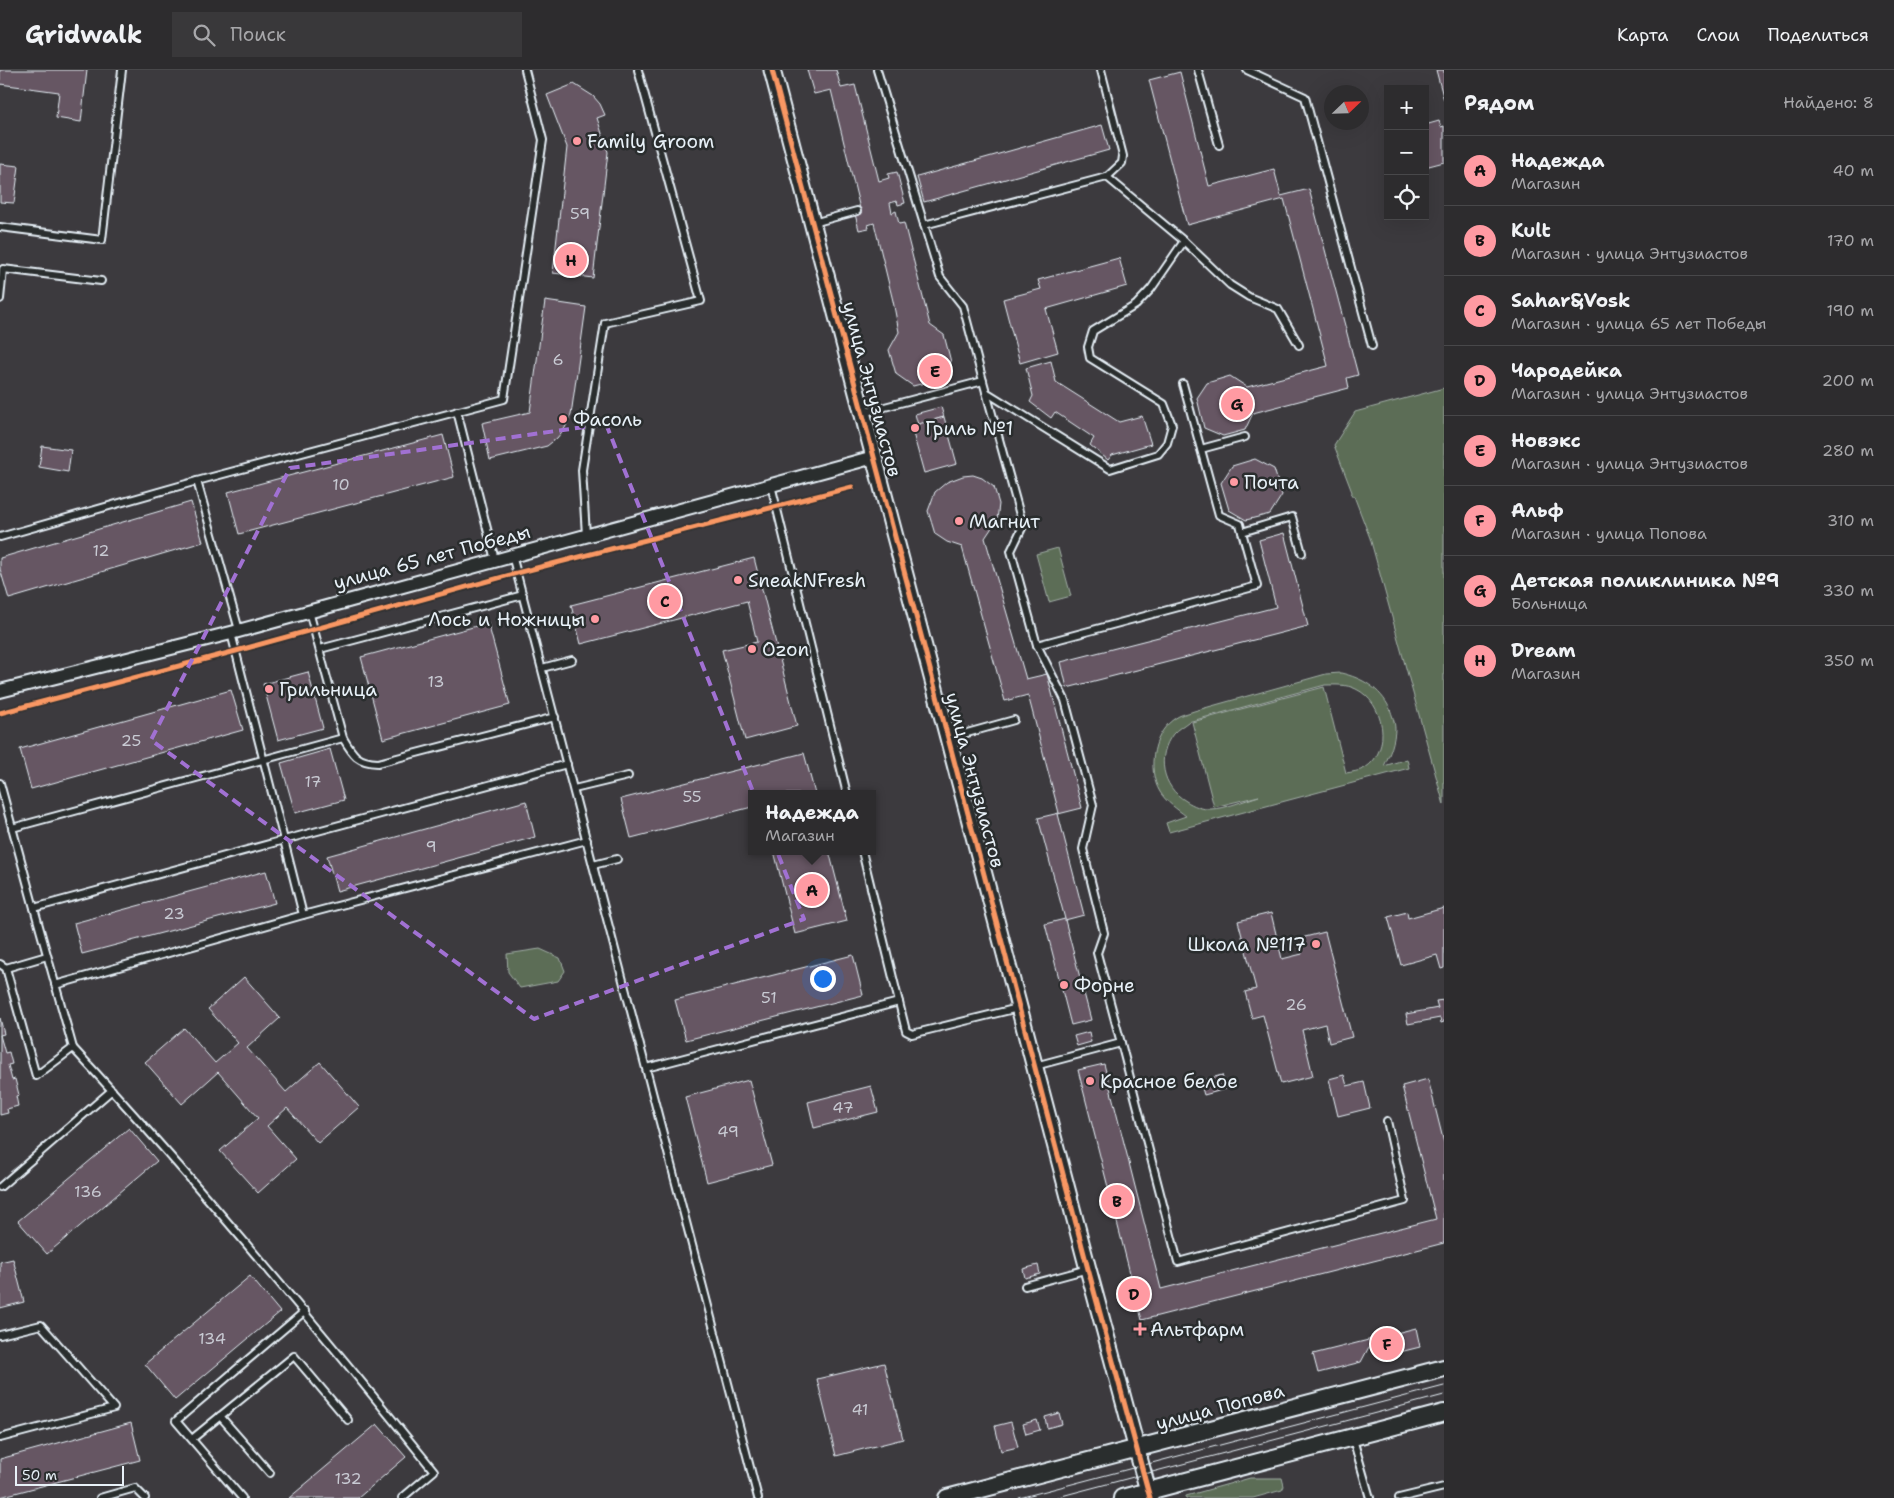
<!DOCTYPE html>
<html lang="ru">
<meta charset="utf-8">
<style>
:root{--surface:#2d2c2e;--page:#39383a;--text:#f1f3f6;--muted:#a7a7aa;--line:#48484a;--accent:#ff9aa2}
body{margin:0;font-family:"Shantell Sans",sans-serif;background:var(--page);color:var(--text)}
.controls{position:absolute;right:15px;top:15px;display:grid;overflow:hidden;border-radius:0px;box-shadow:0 5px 20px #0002}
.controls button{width:45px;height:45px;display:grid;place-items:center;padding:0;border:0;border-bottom:1px solid var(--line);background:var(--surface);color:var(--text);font:25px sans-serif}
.compass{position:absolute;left:1324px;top:15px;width:45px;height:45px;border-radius:50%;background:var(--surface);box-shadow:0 5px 20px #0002;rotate:67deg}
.scale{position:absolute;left:15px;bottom:12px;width:109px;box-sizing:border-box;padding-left:5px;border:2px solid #e8f1f8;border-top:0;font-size:14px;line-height:18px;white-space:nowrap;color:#e8f1f8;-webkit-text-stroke:4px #2a2d2e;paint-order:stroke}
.you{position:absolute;left:822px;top:908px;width:18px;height:18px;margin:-12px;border:4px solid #fff;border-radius:50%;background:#1a73e8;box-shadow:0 0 0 8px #1a73e833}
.badge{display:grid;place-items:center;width:32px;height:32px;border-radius:50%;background:var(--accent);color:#111;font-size:16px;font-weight:700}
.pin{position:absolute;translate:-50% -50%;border:2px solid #fff;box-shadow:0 1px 5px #0006}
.popup{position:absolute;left:748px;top:720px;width:128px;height:65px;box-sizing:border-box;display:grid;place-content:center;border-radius:0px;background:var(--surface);filter:drop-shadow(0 1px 4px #0005);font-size:16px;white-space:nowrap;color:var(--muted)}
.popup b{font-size:19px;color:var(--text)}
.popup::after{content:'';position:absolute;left:50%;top:100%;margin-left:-10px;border:10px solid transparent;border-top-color:var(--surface)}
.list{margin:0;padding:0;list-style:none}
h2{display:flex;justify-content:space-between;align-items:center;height:65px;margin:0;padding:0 20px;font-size:21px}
h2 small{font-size:16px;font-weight:400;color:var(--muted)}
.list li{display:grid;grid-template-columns:32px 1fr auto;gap:15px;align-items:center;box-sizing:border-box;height:70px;padding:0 20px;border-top:1px solid var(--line)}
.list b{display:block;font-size:19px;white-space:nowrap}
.list p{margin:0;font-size:16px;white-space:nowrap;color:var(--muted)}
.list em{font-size:16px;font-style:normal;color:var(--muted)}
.icon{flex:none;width:28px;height:28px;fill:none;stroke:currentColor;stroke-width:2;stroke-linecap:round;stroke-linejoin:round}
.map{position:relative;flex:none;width:1444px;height:1428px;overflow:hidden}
header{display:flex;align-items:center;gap:30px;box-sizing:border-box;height:70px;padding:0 25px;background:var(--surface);border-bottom:1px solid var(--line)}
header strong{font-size:24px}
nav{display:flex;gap:28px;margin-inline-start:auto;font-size:18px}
.search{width:350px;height:45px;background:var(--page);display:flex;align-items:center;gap:12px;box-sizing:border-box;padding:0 18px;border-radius:0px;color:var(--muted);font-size:19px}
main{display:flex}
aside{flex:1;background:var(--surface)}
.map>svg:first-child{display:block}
.green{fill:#5c6d56;stroke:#a2afa7;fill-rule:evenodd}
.building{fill:#665764;stroke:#e8f1f8}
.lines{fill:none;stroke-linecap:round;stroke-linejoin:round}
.service-casing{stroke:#e8f1f8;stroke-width:10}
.minor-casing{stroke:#e8f1f8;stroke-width:16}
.tertiary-casing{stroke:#e8f1f8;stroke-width:19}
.secondary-casing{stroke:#e8f1f8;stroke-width:20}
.service{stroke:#2a2d2e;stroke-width:6}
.minor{stroke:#2a2d2e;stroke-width:12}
.tertiary{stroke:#2a2d2e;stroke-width:15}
.secondary{stroke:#2a2d2e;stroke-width:16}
.tram{stroke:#e8f1f8;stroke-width:1}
.cycleway-casing{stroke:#2a2d2e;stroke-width:8}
.cycleway{stroke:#f99763;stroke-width:5}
.marked{fill:none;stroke:#a171d3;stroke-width:4;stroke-dasharray:10 6;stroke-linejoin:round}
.poi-dot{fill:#ff9aa2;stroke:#2a2d2e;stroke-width:2}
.labels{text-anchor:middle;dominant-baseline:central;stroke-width:5;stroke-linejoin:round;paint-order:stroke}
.number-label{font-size:16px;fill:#c8cad3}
.poi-label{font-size:19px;fill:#e8f1f8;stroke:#2a2d2e;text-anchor:start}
.street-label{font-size:19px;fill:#e8f1f8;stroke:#2a2d2e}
</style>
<header>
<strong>Gridwalk</strong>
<div class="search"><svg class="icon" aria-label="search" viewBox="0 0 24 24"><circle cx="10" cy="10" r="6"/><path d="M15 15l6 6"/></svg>Поиск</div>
<nav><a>Карта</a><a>Слои</a><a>Поделиться</a></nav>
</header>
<main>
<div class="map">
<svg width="1444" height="1428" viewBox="0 0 1444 1428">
<rect width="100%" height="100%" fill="#3c3a3e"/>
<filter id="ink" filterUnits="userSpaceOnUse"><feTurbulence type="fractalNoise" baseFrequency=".02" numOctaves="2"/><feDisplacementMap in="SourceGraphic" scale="10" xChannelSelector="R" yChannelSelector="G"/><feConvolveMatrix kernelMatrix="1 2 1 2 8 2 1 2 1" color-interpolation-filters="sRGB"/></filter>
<g filter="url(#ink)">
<g class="green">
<path d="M1444 318V735L1370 468 1354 426H1351L1352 422 1334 375 1355 342Z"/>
<path d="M1058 478 1071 526 1049 532 1036 484Z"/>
<path d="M1341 603C1362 608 1380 618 1390 639 1392 645 1395 652 1395 658 1395 671 1390 684 1384 696L1407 689 1409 698 1169 762 1166 753 1186 746C1177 739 1166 732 1160 722 1146 699 1153 659 1179 646 1183 644 1189 643 1194 641L1326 604ZM1325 615C1336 615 1346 614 1356 619 1384 632 1393 680 1365 698 1360 701 1352 702 1346 703L1324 617 1192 652 1214 737 1259 726C1246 730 1224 739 1211 739 1203 740 1192 735 1186 731 1162 717 1156 686 1173 664 1177 659 1183 656 1188 652Z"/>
<path d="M540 879 560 888 565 901 558 911 520 918 508 902 507 884Z"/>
<path d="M1250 1408H1282L1284 1416 1282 1420 1253 1428H1186V1426Z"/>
</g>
<g class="building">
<path d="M0 0H87L81 52 56 48 59 22 0 14Z"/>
<path d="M807 0H836L841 18 855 15 879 111 889 108 888 104 897 102 905 133 898 135 897 131 890 133 892 143 896 141 899 154 904 153 930 255 944 265 951 292 940 309 913 316 896 304 889 280 899 262 893 231 874 153 868 155 869 158 859 160 855 144 861 143 831 20 814 24Z"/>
<path d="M1436 0H1444V30Z"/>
<path d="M1180 2 1209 116 1274 99 1281 126 1309 119 1358 305 1347 308 1349 318 1253 343 1245 360 1223 366 1204 358 1197 328 1207 313 1230 306 1247 317 1328 296 1284 129 1187 155 1149 10Z"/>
<path d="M574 14 593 26 600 34 605 45 597 48 608 82 593 208 553 203 567 77 547 25Z"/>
<path d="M1439 51 1441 57 1444 56V92L1425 97V55Z"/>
<path d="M1102 55 1109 80 924 132 917 107Z"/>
<path d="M0 94 19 96 14 133 0 132Z"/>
<path d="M1119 188 1127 216 1046 239 1058 282 1020 293 1003 229 1041 219 1038 210Z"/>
<path d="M545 231 586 237 571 345 565 358 557 368 547 376 490 390 482 353 530 342Z"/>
<path d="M1051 291 1056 312 1119 352 1142 346 1151 374 1112 385 1108 390 1090 375 1094 368 1055 342 1051 348 1030 332 1033 326 1026 298Z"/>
<path d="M941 337 944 347 918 355 915 344Z"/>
<path d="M944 347 957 394 924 403 911 356Z"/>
<path d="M443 365 454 407 239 464 228 422Z"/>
<path d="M42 376 71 380 68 402 39 397Z"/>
<path d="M1255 389 1274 399 1282 425 1270 444 1246 450 1229 440 1221 413 1232 396Z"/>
<path d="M973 405 982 408 994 417 999 434 997 450 985 468 1026 609 1047 604 1082 738 1058 744 1084 845 1065 850 1091 950 1071 955 1045 854 1065 849 1038 748 1059 743 1028 625 1005 631 962 477 947 472 935 464 928 441 935 422 947 412 963 406Z"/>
<path d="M191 432 203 472 9 529 0 499V488Z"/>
<path d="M1284 463 1308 556 1067 618 1061 592 1276 537 1259 470Z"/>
<path d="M754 488 797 656 745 670 722 580 757 572 747 531 581 574 571 535Z"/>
<path d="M488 553 510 635 383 669 361 587Z"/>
<path d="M308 602 323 658 278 670 263 614Z"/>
<path d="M231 620 243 660 31 719 20 679Z"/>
<path d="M330 679 344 730 295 743 281 693Z"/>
<path d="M804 683 815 724H752V737L631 768 621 729Z"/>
<path d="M526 731 535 767 337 821 327 786Z"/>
<path d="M774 781H829L847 851 795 864Z"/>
<path d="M266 801 275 833 82 884 74 853Z"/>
<path d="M1444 838V898L1441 899 1437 885 1401 895 1388 847 1407 842 1408 848Z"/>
<path d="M1271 843 1282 889 1302 884 1297 869 1325 862 1352 967 1329 973 1325 954 1302 960 1313 1006 1281 1014 1263 945 1252 948 1245 922 1256 919 1238 851Z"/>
<path d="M853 885 863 925 686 970 675 930Z"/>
<path d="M244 907 280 948 247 978 286 1022 320 992 359 1037 318 1073 287 1038 267 1056 296 1089 258 1123 220 1081 258 1048 218 1002 182 1034 145 992 184 958 215 993 238 973 208 939Z"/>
<path d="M1444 930V952L1441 953 1440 948 1408 954 1406 944 1438 938 1436 931Z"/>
<path d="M0 948 4 964 0 965 5 983 9 982 12 994 8 995 12 1010 15 1009 19 1025 16 1026 18 1036 7 1039 8 1043 0 1045Z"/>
<path d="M1089 962 1091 972 1077 976 1074 966Z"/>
<path d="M1104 994 1161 1219 1436 1149 1402 1016 1428 1009 1444 1073V1173L1142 1250 1078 1000Z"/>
<path d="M1222 1005 1226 1019 1204 1025 1200 1011Z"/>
<path d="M1344 1005 1347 1016 1364 1012 1370 1038 1338 1046 1329 1009Z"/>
<path d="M749 1010 772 1095 707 1112 685 1027Z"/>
<path d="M871 1016 878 1042 814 1058 808 1032Z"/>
<path d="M129 1058 157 1091 47 1184 18 1151Z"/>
<path d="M13 1189 24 1232 0 1238V1192Z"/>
<path d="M1038 1195 1040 1204 1025 1208 1023 1199Z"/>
<path d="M250 1206 280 1242 175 1330 145 1294Z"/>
<path d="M1416 1258 1420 1277 1388 1285 1370 1275 1361 1292 1318 1303 1313 1284Z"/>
<path d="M884 1293 903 1369 836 1386 817 1309Z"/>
<path d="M1059 1343 1062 1354 1047 1358 1045 1347Z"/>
<path d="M1037 1350 1040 1360 1026 1364 1023 1354Z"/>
<path d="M1011 1352 1018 1377 1001 1381 995 1356Z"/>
<path d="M131 1353 140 1390 0 1427V1389Z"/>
<path d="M377 1354 406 1387 358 1428H289Z"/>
</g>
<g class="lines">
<defs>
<g id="service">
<path d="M1198 0 1219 75"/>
<path d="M1247 0 1305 27 1372 276"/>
<path d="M1107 107 1184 171 1230 215 1249 227 1278 239 1299 275"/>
<path d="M813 153 857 141"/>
<path d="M924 155 1107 107 1122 93 1123 86 1101 0"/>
<path d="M0 157 102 170 122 0"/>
<path d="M0 229 3 199 101 211"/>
<path d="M983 311 1023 456 1011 481 1037 575 1065 630 1093 735 1083 779 1104 863 1097 883 1121 973 1035 996"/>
<path d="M1183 314 1219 445 1240 454 1242 462"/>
<path d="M986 322 1110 399 1158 384 1167 373 1172 355 1164 334 1090 288 1088 277 1093 261 1136 235 1151 219 1184 171"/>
<path d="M457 341 495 490"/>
<path d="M862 343 983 311 963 236 940 207 877 0"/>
<path d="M1201 379 1245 367"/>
<path d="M197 411 239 560"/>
<path d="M771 415 847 724"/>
<path d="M586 465 582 400 605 253 701 231 638 0"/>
<path d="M0 467 197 411 504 329 543 70 525 0"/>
<path d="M512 485 758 1428"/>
<path d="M309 541 343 668C353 685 357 692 378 693L555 647"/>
<path d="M231 563 284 770 567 694"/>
<path d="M1037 575 1257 516 1242 462 1292 447 1302 483"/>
<path d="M320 579 523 525"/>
<path d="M542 598 572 590"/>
<path d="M949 668 1014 650"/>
<path d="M0 713 34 838"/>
<path d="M574 719 628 706"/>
<path d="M12 758 343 668"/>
<path d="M862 781 906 961 912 964 1018 938"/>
<path d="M593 795 617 789"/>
<path d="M303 845 587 770"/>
<path d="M0 894 6 898 36 1006 73 978 34 838 284 770 303 845 55 915"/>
<path d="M6 898 47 886"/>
<path d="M1121 973 1178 1192 1405 1131 1387 1051"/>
<path d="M73 978C199 1114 318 1257 434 1401L402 1428"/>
<path d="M646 998 899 932"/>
<path d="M0 1117 112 1020"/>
<path d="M1025 1216 1088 1199"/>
<path d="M0 1265 41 1255 114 1338 0 1368"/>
<path d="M220 1346 270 1403"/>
<path d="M192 1369 294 1286 348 1350"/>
<path d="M1353 1369 1370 1428"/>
<path d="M100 1428 135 1418 145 1428"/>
<path d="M242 1428 176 1351 305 1241"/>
<path d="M1399 1428 1444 1417"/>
</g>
<path id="minor" d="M0 621 231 563 874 387"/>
<path id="tertiary" d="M772 0 1088 1199 1150 1428"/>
<g id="secondary">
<path d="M947 1428 1444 1298"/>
<path d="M1122 1428 1444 1343"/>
</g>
</defs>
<use href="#service" class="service-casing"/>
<use href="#minor" class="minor-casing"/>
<use href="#tertiary" class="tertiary-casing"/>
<use href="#secondary" class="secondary-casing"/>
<use href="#service" class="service"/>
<use href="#minor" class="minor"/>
<use href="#tertiary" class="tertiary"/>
<use href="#secondary" class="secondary"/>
<g class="tram">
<path d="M1019 1428 1444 1316"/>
<path d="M1054 1428 1444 1325"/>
</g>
<defs>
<g id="cycleway">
<path d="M772 0 1088 1199 1150 1428"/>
<path d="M0 643 236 581 517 503 852 417"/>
</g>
</defs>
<use href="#cycleway" class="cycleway-casing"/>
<use href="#cycleway" class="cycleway"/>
</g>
</g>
<path class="marked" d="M606 354 804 849 534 949 151 670 290 398Z"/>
<g class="poi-dot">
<circle cx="577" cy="71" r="5"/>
<circle cx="563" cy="349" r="5"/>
<circle cx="915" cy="358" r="5"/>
<circle cx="1234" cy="412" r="5"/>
<circle cx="959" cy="451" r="5"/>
<circle cx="738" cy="510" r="5"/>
<circle cx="595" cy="549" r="5"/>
<circle cx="752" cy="579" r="5"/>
<circle cx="269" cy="619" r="5"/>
<circle cx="1316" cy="874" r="5"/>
<circle cx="1064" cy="915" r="5"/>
<circle cx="1090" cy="1011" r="5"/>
<path d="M1137.5 1251.5h5v5h5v5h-5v5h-5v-5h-5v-5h5z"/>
</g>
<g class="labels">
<g class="number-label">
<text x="580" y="143">59</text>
<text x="558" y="289">6</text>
<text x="341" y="414">10</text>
<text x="101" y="480">12</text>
<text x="436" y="611">13</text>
<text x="131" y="670">25</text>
<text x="313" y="711">17</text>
<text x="692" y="726">55</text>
<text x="431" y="776">9</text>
<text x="174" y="843">23</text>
<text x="769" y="927">51</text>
<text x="1296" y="934">26</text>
<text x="843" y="1037">47</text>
<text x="728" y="1061">49</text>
<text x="88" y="1121">136</text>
<text x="212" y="1268">134</text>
<text x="860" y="1339">41</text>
<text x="348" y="1408">132</text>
</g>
<g class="poi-label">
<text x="587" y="71">Family Groom</text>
<text x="573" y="349">Фасоль</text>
<text x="925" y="358">Гриль №1</text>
<text x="1244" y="412">Почта</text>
<text x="969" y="451">Магнит</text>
<text x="748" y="510">SneakNFresh</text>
<text x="585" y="549" text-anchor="end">Лось и Ножницы</text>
<text x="762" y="579">Ozon</text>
<text x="279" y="619">Грильница</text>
<text x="1306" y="874" text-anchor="end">Школа №117</text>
<text x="1074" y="915">Форне</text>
<text x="1100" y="1011">Красное белое</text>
<text x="1150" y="1259">Альтфарм</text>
</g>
<g class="street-label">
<text transform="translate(872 319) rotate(75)">улица Энтузиастов</text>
<text transform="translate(432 487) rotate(-15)">улица 65 лет Победы</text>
<text transform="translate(975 710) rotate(75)">улица Энтузиастов</text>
<text transform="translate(1220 1337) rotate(-15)">улица Попова</text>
</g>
</g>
</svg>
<div class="controls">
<button>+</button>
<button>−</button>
<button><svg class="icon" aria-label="locate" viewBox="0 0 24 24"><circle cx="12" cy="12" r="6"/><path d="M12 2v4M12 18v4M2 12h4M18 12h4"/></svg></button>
</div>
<svg class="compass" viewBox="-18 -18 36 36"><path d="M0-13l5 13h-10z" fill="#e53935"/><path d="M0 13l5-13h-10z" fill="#a7a7aa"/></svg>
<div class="scale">50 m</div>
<div class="you"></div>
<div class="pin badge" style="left:812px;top:820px">A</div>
<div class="popup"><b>Надежда</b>Магазин</div>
<div class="pin badge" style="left:1117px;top:1131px">B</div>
<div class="pin badge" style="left:665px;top:531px">C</div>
<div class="pin badge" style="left:1134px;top:1224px">D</div>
<div class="pin badge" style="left:935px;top:301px">E</div>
<div class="pin badge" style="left:1387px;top:1274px">F</div>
<div class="pin badge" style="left:1237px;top:334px">G</div>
<div class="pin badge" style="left:571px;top:190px">H</div>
</div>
<aside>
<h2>Рядом<small>Найдено: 8</small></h2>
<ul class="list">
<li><span class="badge">A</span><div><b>Надежда</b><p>Магазин</p></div><em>40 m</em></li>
<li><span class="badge">B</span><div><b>Kult</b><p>Магазин · улица Энтузиастов</p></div><em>170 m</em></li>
<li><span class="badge">C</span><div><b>Sahar&amp;Vosk</b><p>Магазин · улица 65 лет Победы</p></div><em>190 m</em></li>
<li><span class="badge">D</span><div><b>Чародейка</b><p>Магазин · улица Энтузиастов</p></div><em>200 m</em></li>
<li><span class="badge">E</span><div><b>Новэкс</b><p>Магазин · улица Энтузиастов</p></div><em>280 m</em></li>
<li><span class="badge">F</span><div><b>Альф</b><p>Магазин · улица Попова</p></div><em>310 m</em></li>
<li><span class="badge">G</span><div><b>Детская поликлиника №9</b><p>Больница</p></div><em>330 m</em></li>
<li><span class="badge">H</span><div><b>Dream</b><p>Магазин</p></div><em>350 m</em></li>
</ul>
</aside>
</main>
